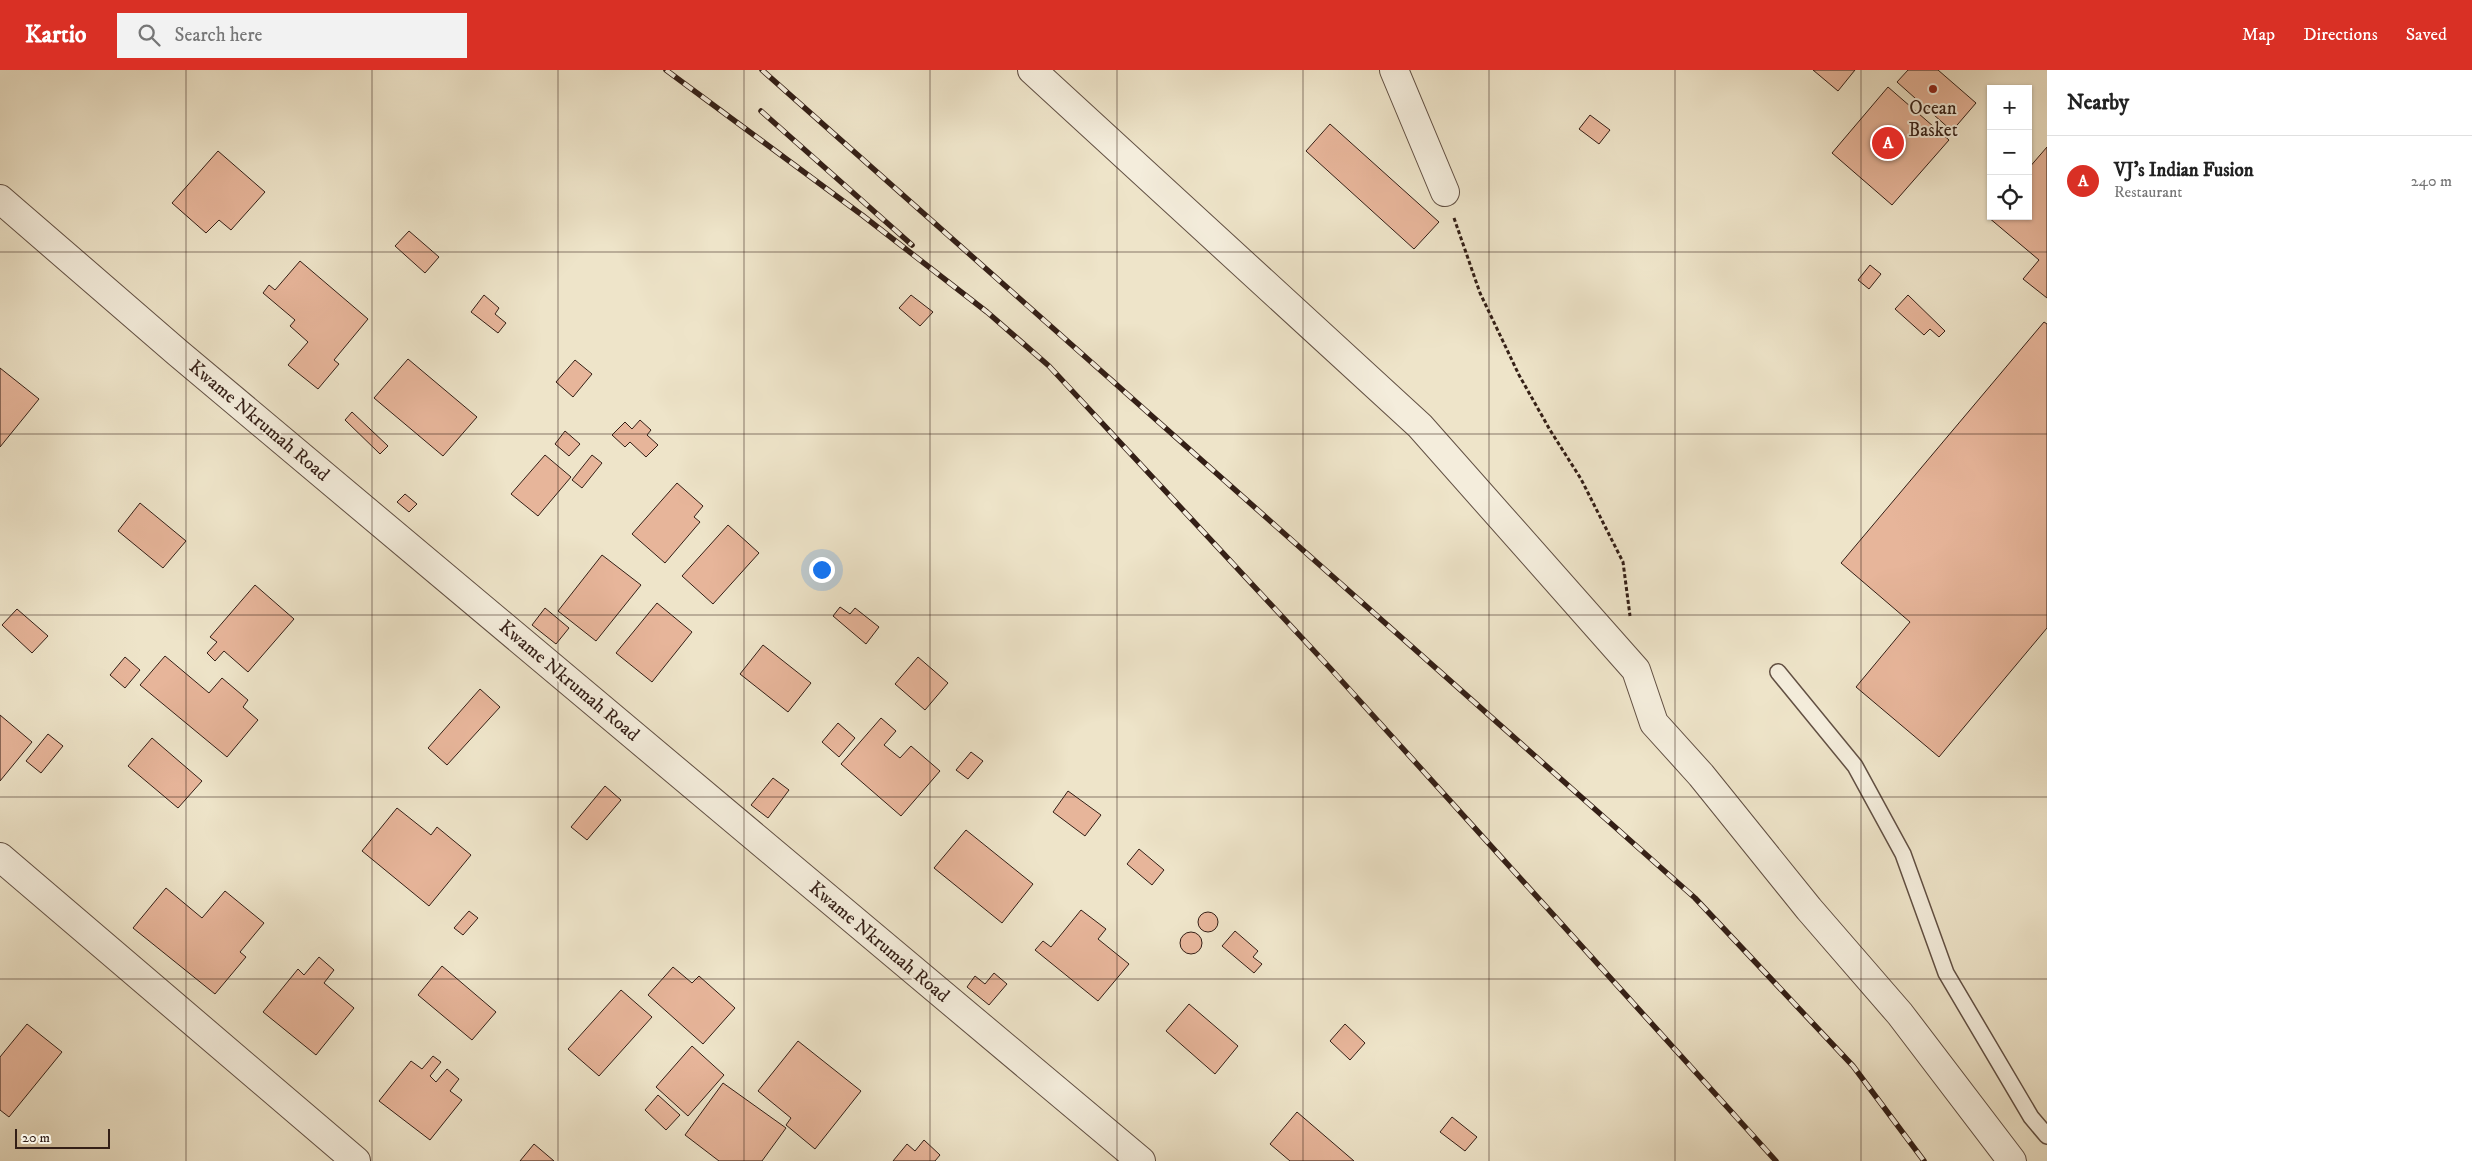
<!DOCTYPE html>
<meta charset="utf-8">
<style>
:root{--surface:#fff;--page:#f2f2f2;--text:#222;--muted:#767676;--line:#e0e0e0;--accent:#d93025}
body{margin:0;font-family:"IM FELL DW Pica",serif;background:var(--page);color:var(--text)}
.controls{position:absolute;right:15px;top:15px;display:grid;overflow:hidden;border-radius:0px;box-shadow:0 1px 4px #0004}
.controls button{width:45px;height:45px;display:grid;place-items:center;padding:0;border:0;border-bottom:1px solid var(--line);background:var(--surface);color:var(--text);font:25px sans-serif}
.scale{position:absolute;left:15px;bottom:12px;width:95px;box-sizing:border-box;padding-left:5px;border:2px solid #341f16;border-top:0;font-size:14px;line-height:18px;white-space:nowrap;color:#341f16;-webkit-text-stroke:4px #f4eddc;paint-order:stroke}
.you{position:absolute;left:821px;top:499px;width:18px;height:18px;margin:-12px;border:4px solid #fff;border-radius:50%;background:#1a73e8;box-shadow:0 0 0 8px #1a73e833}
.badge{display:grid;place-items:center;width:32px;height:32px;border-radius:50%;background:var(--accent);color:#fff;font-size:16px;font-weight:700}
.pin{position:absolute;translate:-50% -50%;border:2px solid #fff;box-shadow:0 1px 5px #0006}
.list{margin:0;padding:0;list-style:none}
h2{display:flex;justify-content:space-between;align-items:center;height:65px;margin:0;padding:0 20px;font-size:21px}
h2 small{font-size:16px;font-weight:400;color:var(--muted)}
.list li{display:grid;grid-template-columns:32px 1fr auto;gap:15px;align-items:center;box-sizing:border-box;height:90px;padding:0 20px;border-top:1px solid var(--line)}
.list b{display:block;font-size:19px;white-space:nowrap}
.list p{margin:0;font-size:16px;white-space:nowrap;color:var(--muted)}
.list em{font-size:16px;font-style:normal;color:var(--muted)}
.icon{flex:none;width:28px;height:28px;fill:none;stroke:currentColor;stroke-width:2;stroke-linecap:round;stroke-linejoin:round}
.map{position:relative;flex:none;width:2047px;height:1091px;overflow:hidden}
header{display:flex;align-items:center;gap:30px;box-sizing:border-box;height:70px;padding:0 25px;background:var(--accent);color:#fff}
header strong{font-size:24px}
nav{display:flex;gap:28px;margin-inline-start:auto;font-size:18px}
.search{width:350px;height:45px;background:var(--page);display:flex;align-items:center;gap:12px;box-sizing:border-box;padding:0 18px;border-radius:0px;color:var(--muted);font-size:19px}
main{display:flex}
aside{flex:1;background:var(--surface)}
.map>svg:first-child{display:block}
.building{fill:#e7b59a;stroke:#341f16}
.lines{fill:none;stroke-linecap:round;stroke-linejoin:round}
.service-casing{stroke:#625043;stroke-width:18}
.minor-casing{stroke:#625043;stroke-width:30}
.path{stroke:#341f16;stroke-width:3;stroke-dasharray:4 2.5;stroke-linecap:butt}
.service{stroke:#f4eddc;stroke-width:15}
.minor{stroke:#f4eddc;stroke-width:28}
.rail-casing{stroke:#341f16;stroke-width:5.5}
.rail{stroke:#f4eddc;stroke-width:4;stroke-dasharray:11;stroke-linecap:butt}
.grid{fill:none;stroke:#341f16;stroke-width:1;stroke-opacity:0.55}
.poi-dot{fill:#8f2418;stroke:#f4eddc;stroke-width:2}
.labels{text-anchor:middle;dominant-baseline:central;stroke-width:4;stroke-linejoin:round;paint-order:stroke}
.poi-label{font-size:19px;fill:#341f16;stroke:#f4eddc}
.street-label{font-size:19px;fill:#341f16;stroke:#f4eddc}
</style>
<header>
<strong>Kartio</strong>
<div class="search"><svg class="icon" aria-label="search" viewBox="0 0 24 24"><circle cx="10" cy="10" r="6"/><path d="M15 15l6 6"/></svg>Search here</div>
<nav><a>Map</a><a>Directions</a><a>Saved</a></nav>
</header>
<main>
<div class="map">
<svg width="2047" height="1091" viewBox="0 0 2047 1091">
<rect width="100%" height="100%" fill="#eee4c9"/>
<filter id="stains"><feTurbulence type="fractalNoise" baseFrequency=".004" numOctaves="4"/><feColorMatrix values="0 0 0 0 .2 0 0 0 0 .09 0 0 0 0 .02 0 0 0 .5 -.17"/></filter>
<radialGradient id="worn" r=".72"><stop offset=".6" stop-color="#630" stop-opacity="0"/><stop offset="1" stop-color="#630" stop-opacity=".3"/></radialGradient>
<g class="building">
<path d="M1813 0H1855L1838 21Z"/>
<path d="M1908 0H1938L1976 33 1952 61 1897 12Z"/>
<path d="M1888 17 1949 70 1892 135 1832 83Z"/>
<path d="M1590 45 1610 60 1599 74 1579 59Z"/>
<path d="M1330 54 1439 152 1414 179 1306 81Z"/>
<path d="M2047 77V228L2023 209 2039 190 1988 147 1991 144V146H2028V99Z"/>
<path d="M218 81 265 122 231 160 219 150 206 163 172 133Z"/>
<path d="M409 161 439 187 425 203 395 176Z"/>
<path d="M300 191 368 249 334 290 339 294 318 319 288 295 308 272 290 256 295 250 263 223 269 215 275 220Z"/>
<path d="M1870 195 1881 204 1869 219 1858 210Z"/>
<path d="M484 225 499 238 495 244 506 253 498 263 471 242Z"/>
<path d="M911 225 933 242 920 256 899 238Z"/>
<path d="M1908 225 1945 261 1939 267 1930 259 1924 265 1895 239Z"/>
<path d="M2044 252 2047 254V558L1939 687 1856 617 1910 552 1841 493Z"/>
<path d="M408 289 477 347 443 386 374 328Z"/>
<path d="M575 290 592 304 573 327 556 312Z"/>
<path d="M0 298 39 329 0 377Z"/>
<path d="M352 342 388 376 380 384 345 350Z"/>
<path d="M640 350 651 360 647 365 658 375 646 387 630 372 625 377 612 365 625 352 632 359Z"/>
<path d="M565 361 580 374 569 386 555 374Z"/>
<path d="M545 385 571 407 538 446 511 424Z"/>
<path d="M592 385 602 393 582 418 572 410Z"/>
<path d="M677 413 703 436 694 447 700 452 665 493 632 464Z"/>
<path d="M405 424 417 434 409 442 397 432Z"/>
<path d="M140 433 186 471 163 498 118 461Z"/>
<path d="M728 455 759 483 713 534 682 506Z"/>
<path d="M602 485 641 515 596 571 558 541Z"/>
<path d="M255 515 294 549 248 602 224 581 215 591 207 583 217 572 210 567Z"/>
<path d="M657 533 692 562 652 612 616 583Z"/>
<path d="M840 537 850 544 855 538 879 557 866 574 833 546Z"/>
<path d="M545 538 569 558 556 574 532 555Z"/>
<path d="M17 539 48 566 32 583 2 555Z"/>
<path d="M763 575 811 613 788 642 740 604Z"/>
<path d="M165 586 209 623 222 608 248 630 243 637 258 650 227 687 140 615Z"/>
<path d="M125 587 140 600 125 618 110 605Z"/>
<path d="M918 587 948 613 925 640 895 614Z"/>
<path d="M480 619 500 637 447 695 428 678Z"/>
<path d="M0 645 32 672 0 711Z"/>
<path d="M881 648 896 661 884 675 900 688 911 676 940 701 901 746 841 694Z"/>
<path d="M838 653 855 668 839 687 822 672Z"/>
<path d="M48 664 63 676 41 703 26 691Z"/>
<path d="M152 668 202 711 178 738 128 696Z"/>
<path d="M971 682 983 691 968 709 956 700Z"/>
<path d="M773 708 789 720 768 748 751 735Z"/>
<path d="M605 716 621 730 587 770 571 757Z"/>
<path d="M1068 721 1101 745 1085 766 1053 742Z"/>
<path d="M397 738 431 765 437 757 471 785 429 836 362 781Z"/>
<path d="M966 760 1033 814 1002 853 934 798Z"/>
<path d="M1139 779 1164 800 1152 815 1127 794Z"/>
<path d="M166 818 202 848 225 821 264 853 240 882 246 887 215 924 133 858Z"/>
<path d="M1081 840 1106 859 1098 869 1129 894 1098 931 1035 880 1043 871 1051 877Z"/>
<path d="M469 841 478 848 463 865 454 858Z"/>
<circle cx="1208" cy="852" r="10"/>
<path d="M1235 861 1258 881 1253 887 1262 894 1254 903 1222 876Z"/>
<circle cx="1191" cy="873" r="11"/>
<path d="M319 887 334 900 324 913 354 938 316 985 263 942 298 899 304 905Z"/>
<path d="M442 896 496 942 472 970 418 925Z"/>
<path d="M673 897 692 913 699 906 735 938 703 974 648 925Z"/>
<path d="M994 903 1007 914 989 935 967 917 975 906 985 914Z"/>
<path d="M621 920 652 947 599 1006 568 979Z"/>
<path d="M1189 934 1238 976 1215 1004 1166 961Z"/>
<path d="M27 954 62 982 9 1047 0 1040V987Z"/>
<path d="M1345 954 1365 973 1350 990 1330 971Z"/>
<path d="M798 971 861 1021 815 1079 786 1055 791 1048 758 1021Z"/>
<path d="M692 976 724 1005 688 1046 656 1017Z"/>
<path d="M433 986 441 992 430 1006 436 1012 447 999 459 1009 450 1021 462 1030 430 1070 379 1031 411 991 422 999Z"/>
<path d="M723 1013 786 1058 762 1091H719L685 1065Z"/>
<path d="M658 1025 680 1045 666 1060 645 1040Z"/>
<path d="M1297 1042 1354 1091H1290L1270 1074Z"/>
<path d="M1452 1047 1477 1067 1465 1081 1440 1062Z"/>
<path d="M924 1070 940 1085 935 1091H893L907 1074 915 1081Z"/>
<path d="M534 1074 554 1091H520Z"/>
</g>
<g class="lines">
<defs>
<path id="service" d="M1778 602 1855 696 1903 784 1946 903 2031 1047 2047 1066"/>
<g id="minor">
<path d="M1032 0 1420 356 1636 600 1654 653 1701 705 1809 839 1900 944 2012 1091"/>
<path d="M1394 0 1445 122"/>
<path d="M0 129 178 283 1141 1091"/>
<path d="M0 787 356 1091"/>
</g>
</defs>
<use href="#service" class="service-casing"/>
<use href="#minor" class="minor-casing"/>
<path class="path" d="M1454 148 1480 223 1519 305 1550 360 1581 409 1623 492 1630 546"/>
<use href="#service" class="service"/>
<use href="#minor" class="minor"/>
<defs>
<g id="rail">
<path d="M666 0 862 145 987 242 1049 296 1330 598 1776 1091"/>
<path d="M762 0 1695 828 1853 996 1924 1091"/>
<path d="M761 41 912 175"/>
</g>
</defs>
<use href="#rail" class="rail-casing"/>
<use href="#rail" class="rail"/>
</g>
<path class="grid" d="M186 0V1091M372 0V1091M558 0V1091M744 0V1091M930 0V1091M1117 0V1091M1303 0V1091M1489 0V1091M1675 0V1091M1861 0V1091M0 182H2047M0 364H2047M0 545H2047M0 727H2047M0 909H2047"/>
<circle class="poi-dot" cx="1933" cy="19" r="5"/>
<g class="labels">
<g class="poi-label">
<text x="1933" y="38">Ocean<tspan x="1933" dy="22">Basket</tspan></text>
</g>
<g class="street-label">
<text transform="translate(259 351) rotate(40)">Kwame Nkrumah Road</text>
<text transform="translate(569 611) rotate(40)">Kwame Nkrumah Road</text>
<text transform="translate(879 872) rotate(40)">Kwame Nkrumah Road</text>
</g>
</g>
<rect width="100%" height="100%" filter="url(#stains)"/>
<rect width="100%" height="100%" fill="url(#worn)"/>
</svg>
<div class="controls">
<button>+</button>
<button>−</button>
<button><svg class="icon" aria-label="locate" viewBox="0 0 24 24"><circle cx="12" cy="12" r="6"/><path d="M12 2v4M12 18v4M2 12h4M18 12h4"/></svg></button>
</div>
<div class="scale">20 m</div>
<div class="you"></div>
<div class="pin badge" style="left:1888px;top:73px">A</div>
</div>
<aside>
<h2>Nearby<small></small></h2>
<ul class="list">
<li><span class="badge">A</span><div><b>VJ's Indian Fusion</b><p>Restaurant</p></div><em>240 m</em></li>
</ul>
</aside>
</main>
